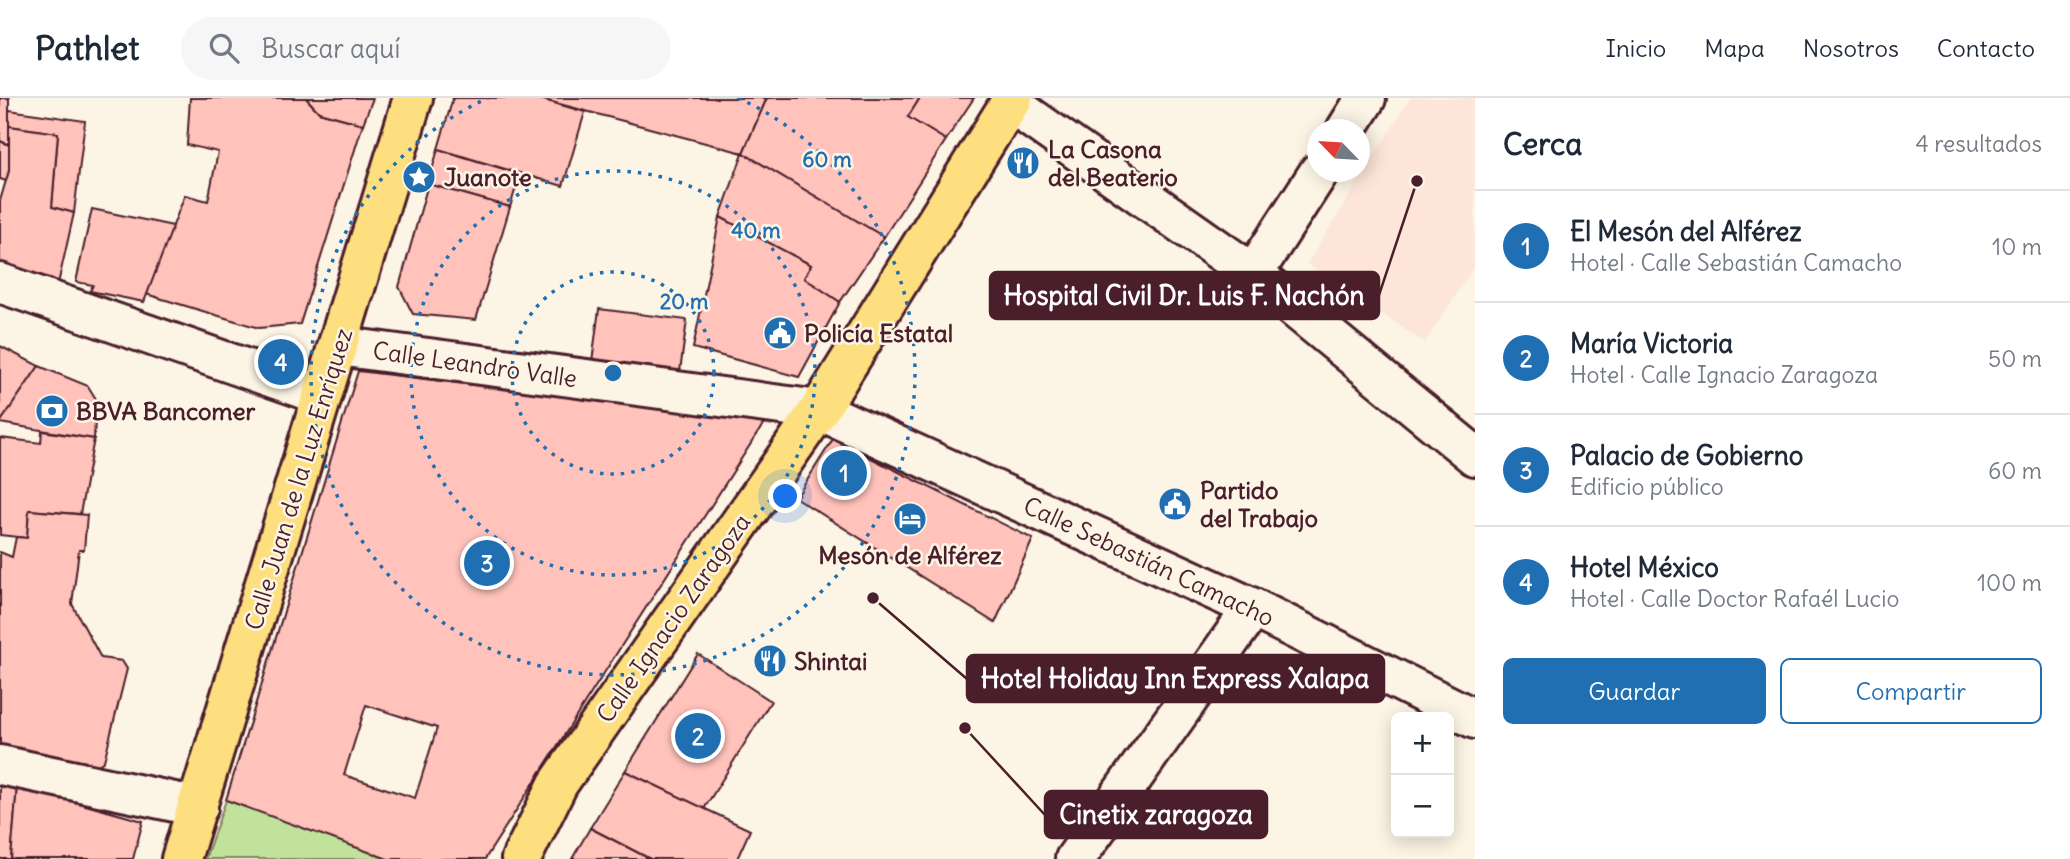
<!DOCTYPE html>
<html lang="es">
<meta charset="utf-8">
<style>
:root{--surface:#fff;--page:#f6f6f7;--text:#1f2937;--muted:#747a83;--line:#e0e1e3;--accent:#1f6fb2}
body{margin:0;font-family:Delius,sans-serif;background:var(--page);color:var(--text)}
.controls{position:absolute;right:21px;bottom:21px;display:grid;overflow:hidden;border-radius:10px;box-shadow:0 4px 18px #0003}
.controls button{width:63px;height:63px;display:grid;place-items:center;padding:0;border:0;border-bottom:2px solid var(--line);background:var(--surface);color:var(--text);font:35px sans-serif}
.compass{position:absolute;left:1307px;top:21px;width:63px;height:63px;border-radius:50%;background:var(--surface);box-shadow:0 4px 18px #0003;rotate:295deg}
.you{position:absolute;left:786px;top:399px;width:24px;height:24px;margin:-18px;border:5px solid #fff;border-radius:50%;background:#1a73e8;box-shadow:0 0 0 10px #1a73e833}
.badge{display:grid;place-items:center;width:46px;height:46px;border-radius:50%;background:var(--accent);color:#fff;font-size:23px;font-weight:700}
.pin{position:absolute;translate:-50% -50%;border:4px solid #fff;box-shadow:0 2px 7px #0006}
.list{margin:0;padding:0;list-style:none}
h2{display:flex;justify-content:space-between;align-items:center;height:91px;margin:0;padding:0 28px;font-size:30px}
h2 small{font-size:23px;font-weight:400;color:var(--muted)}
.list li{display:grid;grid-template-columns:46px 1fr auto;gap:21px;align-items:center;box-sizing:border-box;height:112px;padding:0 28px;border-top:2px solid var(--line)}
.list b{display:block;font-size:26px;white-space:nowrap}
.list p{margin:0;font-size:23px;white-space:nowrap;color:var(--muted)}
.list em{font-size:23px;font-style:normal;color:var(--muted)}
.actions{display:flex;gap:14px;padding:21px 28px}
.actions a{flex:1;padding:16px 0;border:2px solid var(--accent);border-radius:10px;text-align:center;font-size:24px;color:var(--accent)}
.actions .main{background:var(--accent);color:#fff}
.icon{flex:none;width:38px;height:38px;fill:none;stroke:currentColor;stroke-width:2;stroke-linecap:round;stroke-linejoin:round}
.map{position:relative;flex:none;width:1475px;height:761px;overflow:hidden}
header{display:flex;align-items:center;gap:42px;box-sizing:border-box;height:98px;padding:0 35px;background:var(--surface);border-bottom:2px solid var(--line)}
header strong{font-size:33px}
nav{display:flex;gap:38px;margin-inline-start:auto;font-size:24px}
.search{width:490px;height:63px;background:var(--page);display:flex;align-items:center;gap:18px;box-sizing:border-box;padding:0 24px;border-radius:38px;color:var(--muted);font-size:26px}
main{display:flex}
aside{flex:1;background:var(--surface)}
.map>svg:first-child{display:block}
.built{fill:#fde6d9}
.green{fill:#c1e29b;stroke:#868063;stroke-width:2}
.building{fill:#ffc3bc;stroke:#4a1f2b;stroke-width:2;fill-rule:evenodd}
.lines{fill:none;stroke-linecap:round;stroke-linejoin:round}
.minor-casing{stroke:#4a1f2b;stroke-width:44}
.major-casing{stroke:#4a1f2b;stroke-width:44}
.minor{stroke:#fcf5e5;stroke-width:38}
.major{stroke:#fedf80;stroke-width:38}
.ring{fill:none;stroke:#1f6fb2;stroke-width:3.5;stroke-dasharray:3.5 7}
.labels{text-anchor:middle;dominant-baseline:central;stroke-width:5;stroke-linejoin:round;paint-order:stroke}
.poi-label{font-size:24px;font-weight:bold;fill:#4a1f2b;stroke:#fcf5e5;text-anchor:start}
.street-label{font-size:24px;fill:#4a1f2b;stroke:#fcf5e5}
.centre{fill:#1f6fb2;stroke:#fcf5e5;stroke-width:3.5}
.ring-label{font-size:21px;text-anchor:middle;font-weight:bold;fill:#1f6fb2;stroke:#fcf5e5;stroke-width:5;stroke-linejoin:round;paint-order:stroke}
.leader{fill:none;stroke:#4a1f2b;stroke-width:2.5}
.callout-dot{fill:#4a1f2b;stroke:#fcf5e5;stroke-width:2.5}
.callout{fill:#4a1f2b;stroke:#4a1f2b;stroke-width:2.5}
.callout-label{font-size:26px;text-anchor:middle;font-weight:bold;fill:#fff}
</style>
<header>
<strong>Pathlet</strong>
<div class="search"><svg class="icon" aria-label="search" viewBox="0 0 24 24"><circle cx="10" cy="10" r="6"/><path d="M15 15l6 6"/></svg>Buscar aquí</div>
<nav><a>Inicio</a><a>Mapa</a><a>Nosotros</a><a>Contacto</a></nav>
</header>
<main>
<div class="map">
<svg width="1475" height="761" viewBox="0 0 1475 761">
<rect width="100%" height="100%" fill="#fcf5e5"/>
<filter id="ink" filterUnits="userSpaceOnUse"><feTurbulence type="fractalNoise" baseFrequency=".0143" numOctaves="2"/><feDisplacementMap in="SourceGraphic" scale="14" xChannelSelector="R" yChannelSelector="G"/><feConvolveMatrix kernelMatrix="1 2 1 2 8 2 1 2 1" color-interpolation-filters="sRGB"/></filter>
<g filter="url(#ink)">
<path class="built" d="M1410 0H1475V167L1425 245 1307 166Z"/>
<path class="green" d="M226 702 388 761H205Z"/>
<g class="building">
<path d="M0 0H9V47L0 43Z"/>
<path d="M190 0H306L319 14 363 26 300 226 259 230 146 196 185 97 208 103 218 54 187 47Z"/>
<path d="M306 0H373L363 26 319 14Z"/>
<path d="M453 0H537L585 14 563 88 438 51Z"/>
<path d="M537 0H767L743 55Z"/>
<path d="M767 0H920L908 19 946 42 884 139 743 55Z"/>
<path d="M920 0H974L946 42 908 19Z"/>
<path d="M9 12 85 23 74 115 52 109 58 35 9 28Z"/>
<path d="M9 28 58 35 52 109 74 115 58 186 0 167V103L9 72Z"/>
<path d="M0 43 9 47V72L6 83 0 81Z"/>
<path d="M438 51 520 76 510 109 428 86Z"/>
<path d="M743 55 884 139 840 204 804 180 811 167 720 119Z"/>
<path d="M428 86 510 109 476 222 413 216 399 189Z"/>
<path d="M92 111 173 128 144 204 90 193 93 187 76 184Z"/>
<path d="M720 119 811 167 804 180 840 204 799 279 693 250Z"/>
<path d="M599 211 687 222 679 281 591 271Z"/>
<path d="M0 248 39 268 0 325Z"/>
<path d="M39 268 88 288 96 301 94 341 0 325Z"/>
<path d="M358 273 766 322 485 761H388L226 702ZM366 607 437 630 415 700 344 677Z"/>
<path d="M42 333 94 341 80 416 29 412 27 440 0 437V340L41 345Z"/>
<path d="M833 341 1033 441 995 525 796 400Z"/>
<path d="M29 412 87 417 84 452H79L72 506 101 560 122 563 127 571 104 663 98 667 0 647V454L12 459 16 439 27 440Z"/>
<path d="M698 556 771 603 704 711 625 673Z"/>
<path d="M625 673 750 732 737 761H650L590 730Z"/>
<path d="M0 686 17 688 11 761H0Z"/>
<path d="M17 688 143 723 133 761H11Z"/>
<path d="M590 730 650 761H572Z"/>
</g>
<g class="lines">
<defs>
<g id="minor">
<path d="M1010 5 1253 176 1475 358"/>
<path d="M1346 32 1366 0"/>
<path d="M1253 176 1319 74"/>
<path d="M0 185 322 297"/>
<path d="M338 248 819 312 1253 510 1475 621"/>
<path d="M0 667 198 709"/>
<path d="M1075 761 1253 510"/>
</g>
<g id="major">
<path d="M181 761 413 0"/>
<path d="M521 761 558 686 819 312 1013 0"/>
</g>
</defs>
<use href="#minor" class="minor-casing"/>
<use href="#major" class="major-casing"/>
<use href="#minor" class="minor"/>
<use href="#major" class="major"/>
</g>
</g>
<g class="ring">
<circle cx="613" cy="275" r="101"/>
<circle cx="613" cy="275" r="202"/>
<path d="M738 0A302 302 0 1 1 488 0"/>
</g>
<defs>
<symbol id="restaurant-disc" viewBox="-11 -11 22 22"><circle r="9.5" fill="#1f6fb2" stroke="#fcf5e5"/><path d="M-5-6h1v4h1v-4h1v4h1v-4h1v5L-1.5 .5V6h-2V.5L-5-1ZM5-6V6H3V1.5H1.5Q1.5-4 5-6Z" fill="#fff"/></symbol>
<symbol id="sight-disc" viewBox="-11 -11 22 22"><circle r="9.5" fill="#1f6fb2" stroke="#fcf5e5"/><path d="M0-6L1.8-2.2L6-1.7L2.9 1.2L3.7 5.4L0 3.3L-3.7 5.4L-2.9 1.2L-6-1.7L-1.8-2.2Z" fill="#fff"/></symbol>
<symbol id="civic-disc" viewBox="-11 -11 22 22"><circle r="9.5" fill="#1f6fb2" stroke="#fcf5e5"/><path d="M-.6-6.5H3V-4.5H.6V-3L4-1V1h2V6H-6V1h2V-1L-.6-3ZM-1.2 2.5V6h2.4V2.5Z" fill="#fff"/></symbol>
<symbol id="bank-disc" viewBox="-11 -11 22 22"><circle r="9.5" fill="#1f6fb2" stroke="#fcf5e5"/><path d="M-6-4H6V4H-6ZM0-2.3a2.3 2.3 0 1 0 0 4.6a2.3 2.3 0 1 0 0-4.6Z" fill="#fff"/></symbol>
<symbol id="hotel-disc" viewBox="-11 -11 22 22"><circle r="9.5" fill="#1f6fb2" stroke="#fcf5e5"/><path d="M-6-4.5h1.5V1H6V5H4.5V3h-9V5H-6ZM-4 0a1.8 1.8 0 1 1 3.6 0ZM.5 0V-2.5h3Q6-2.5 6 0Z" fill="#fff"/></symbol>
</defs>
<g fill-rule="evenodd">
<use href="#restaurant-disc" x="1004" y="46" width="38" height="38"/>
<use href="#sight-disc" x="400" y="60" width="38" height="38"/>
<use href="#civic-disc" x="761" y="216" width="38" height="38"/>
<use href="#bank-disc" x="33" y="294" width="38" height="38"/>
<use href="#civic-disc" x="1156" y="387" width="38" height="38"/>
<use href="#hotel-disc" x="891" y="402" width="38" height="38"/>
<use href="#restaurant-disc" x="751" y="544" width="38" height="38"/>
</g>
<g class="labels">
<g class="poi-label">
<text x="1048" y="51">La Casona<tspan x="1048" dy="28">del Beaterio</tspan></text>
<text x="444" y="79">Juanote</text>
<text x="804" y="235">Policía Estatal</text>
<text x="76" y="313">BBVA Bancomer</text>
<text x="1200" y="392">Partido<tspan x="1200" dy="28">del Trabajo</tspan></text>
<text x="910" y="457" text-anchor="middle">Mesón de Alférez</text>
<text x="794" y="563">Shintai</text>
</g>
<g class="street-label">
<text transform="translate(475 266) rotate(8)">Calle Leandro Valle</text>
<text transform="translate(298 381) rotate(-73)">Calle Juan de la Luz Enríquez</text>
<text transform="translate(1149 463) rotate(25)">Calle Sebastián Camacho</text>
<text transform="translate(673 520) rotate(-55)">Calle Ignacio Zaragoza</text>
</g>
</g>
<circle cx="613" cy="275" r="10" class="centre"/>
<g class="ring-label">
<text x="827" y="69">60 m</text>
<text x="756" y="140">40 m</text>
<text x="684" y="211">20 m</text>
</g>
<path class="leader" d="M1417 83L1379 197M873 500L967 581M965 630L1045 717"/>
<g class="callout-dot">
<circle cx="1417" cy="83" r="7"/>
<circle cx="873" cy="500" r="7"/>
<circle cx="965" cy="630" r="7"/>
</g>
<g class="callout">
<rect x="990" y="174" width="389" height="47" rx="7"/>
<rect x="967" y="557" width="417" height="47" rx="7"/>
<rect x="1045" y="693" width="222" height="47" rx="7"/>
</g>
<g class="callout-label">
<text x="1184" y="207">Hospital Civil Dr. Luis F. Nachón</text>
<text x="1175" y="590">Hotel Holiday Inn Express Xalapa</text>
<text x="1156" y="726">Cinetix zaragoza</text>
</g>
</svg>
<div class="controls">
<button>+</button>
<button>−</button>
</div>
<svg class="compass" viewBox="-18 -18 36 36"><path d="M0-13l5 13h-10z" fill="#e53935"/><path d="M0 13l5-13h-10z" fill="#747a83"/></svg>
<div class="you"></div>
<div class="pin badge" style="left:844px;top:375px">1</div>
<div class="pin badge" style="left:698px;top:638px">2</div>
<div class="pin badge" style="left:487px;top:465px">3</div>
<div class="pin badge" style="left:281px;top:264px">4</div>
</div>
<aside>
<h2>Cerca<small>4 resultados</small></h2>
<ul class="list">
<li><span class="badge">1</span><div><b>El Mesón del Alférez</b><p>Hotel · Calle Sebastián Camacho</p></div><em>10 m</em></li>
<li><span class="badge">2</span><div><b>María Victoria</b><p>Hotel · Calle Ignacio Zaragoza</p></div><em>50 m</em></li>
<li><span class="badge">3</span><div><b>Palacio de Gobierno</b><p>Edificio público</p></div><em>60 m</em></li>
<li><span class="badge">4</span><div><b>Hotel México</b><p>Hotel · Calle Doctor Rafaél Lucio</p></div><em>100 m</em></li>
</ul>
<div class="actions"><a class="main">Guardar</a><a>Compartir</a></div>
</aside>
</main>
